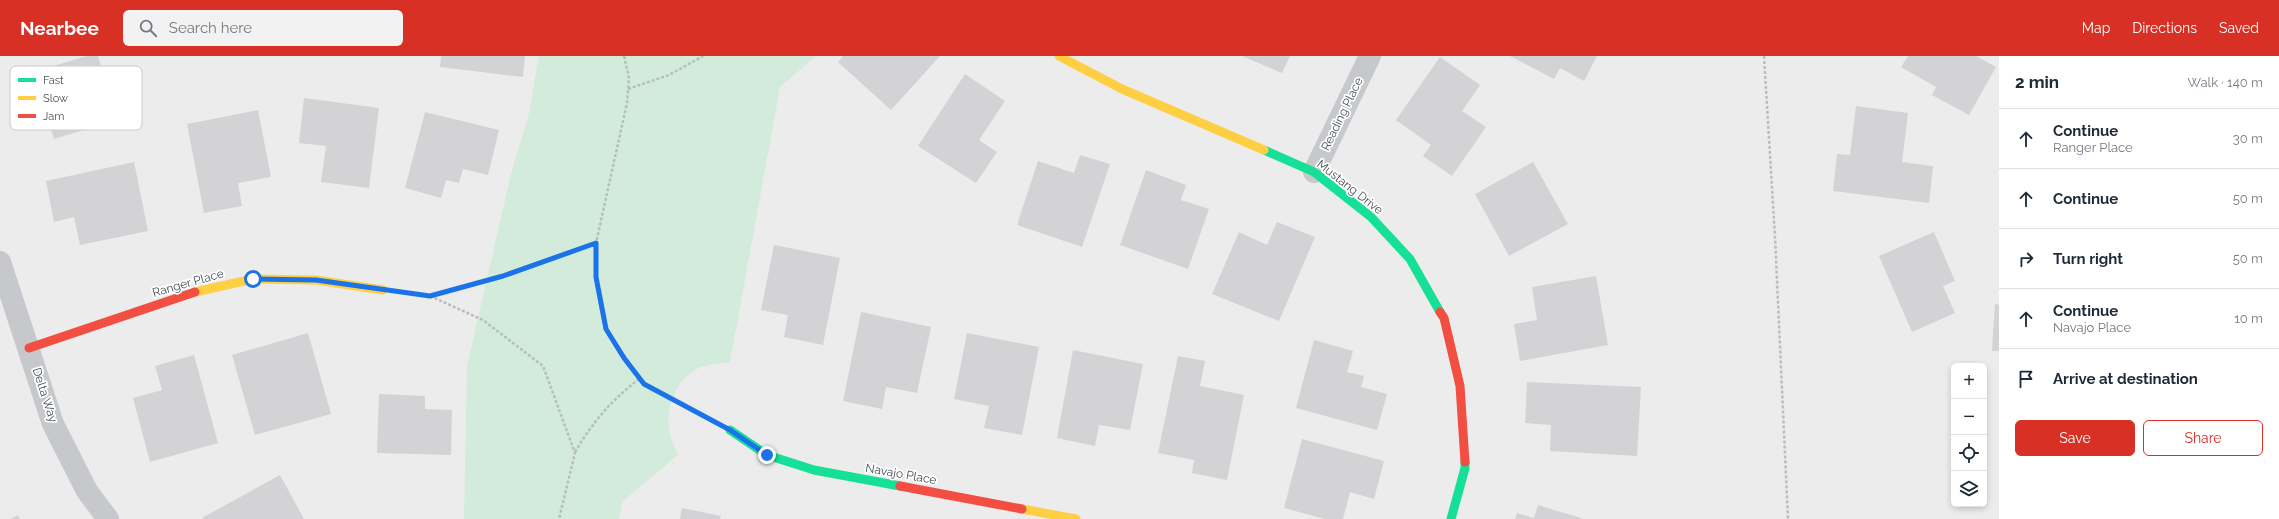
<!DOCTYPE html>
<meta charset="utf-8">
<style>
:root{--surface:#fff;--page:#f2f2f3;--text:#1f2937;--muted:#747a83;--line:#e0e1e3;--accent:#d93025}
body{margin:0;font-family:Raleway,sans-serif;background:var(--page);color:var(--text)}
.controls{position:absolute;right:12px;bottom:12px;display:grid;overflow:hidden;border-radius:6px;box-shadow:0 2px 6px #0003}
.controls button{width:36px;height:36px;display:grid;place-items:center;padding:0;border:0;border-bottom:1px solid var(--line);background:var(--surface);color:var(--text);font:20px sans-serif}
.stop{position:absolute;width:12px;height:12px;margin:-9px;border:3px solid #1a73e8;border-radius:50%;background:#fff}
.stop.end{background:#1a73e8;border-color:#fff;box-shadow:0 1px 4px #0008}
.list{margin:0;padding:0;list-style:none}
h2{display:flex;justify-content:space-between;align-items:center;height:52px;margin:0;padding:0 16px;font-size:17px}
h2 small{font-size:13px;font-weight:400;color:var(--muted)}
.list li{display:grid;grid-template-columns:26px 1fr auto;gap:12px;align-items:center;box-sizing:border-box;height:60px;padding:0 16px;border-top:1px solid var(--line)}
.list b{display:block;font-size:15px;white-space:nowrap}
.list p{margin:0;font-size:13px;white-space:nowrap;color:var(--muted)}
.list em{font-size:13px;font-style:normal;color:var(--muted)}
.actions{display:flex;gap:8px;padding:12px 16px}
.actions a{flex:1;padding:9px 0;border:1px solid var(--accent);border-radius:6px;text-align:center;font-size:14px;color:var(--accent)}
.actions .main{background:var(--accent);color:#fff}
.icon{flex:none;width:22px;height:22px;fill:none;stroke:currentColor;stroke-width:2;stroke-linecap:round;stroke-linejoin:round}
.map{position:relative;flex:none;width:1999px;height:463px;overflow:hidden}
header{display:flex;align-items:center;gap:24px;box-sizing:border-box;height:56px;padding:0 20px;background:var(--accent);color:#fff}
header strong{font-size:19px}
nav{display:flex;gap:22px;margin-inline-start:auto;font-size:14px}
.search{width:280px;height:36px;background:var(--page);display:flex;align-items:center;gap:10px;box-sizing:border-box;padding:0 14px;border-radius:6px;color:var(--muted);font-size:15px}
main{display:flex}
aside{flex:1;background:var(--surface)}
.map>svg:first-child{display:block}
.green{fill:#d2ebda}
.building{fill:#d3d3d5}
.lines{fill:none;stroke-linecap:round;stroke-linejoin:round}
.path{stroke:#b5c0bc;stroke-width:2.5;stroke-dasharray:3 2;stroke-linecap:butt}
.street{stroke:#c6c8cb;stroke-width:22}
.fast{stroke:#16e098;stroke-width:9}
.slow{stroke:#ffcf43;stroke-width:9}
.jam{stroke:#f24e42;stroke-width:9}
.route{stroke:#1a73e8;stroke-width:5}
.labels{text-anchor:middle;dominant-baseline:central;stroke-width:3.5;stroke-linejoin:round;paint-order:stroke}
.street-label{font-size:12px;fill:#454f57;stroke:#fff}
.key{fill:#fff;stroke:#c7cacd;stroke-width:1}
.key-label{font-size:11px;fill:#454f57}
</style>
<header>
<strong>Nearbee</strong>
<div class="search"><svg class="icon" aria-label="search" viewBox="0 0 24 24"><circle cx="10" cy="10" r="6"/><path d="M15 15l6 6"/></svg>Search here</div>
<nav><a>Map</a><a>Directions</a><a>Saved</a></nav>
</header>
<main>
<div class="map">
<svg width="1999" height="463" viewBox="0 0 1999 463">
<rect width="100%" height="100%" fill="#edecec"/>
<path class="green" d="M539 0H816L780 31 730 306C719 308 709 308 699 312 668 327 659 371 679 398L622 446 619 463H464L467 310 511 118 529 57Z"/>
<g class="building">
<path d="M87 0H98L117 64 54 83 45 53 22 60 10 23Z"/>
<path d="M441 0H525L523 21 440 11Z"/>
<path d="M843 0H940L891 54 838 6Z"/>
<path d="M1242 0H1290L1282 17Z"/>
<path d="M1510 0H1597L1584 25 1560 12 1554 23Z"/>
<path d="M1908 0H1976L1996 11 1969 59 1932 39 1936 31 1901 11Z"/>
<path d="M1440 1 1480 29 1462 55 1486 71 1452 120 1423 100 1431 89 1396 64Z"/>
<path d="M965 18 1005 45 979 84 997 96 976 127 918 90Z"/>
<path d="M304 42 379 52 369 132 321 126 326 90 299 87Z"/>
<path d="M1856 50 1908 57 1902 106 1933 110 1929 147 1833 135 1837 98 1850 99Z"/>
<path d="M258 54 271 121 238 127 242 150 204 157 187 68Z"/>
<path d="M425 56 499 74 488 119 463 113 459 127 446 124 441 142 405 132Z"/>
<path d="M1080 99 1110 108 1082 191 1017 169 1038 105 1074 117Z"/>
<path d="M134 106 148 175 80 189 74 161 54 166 46 125Z"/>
<path d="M1533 106 1568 168 1509 200 1475 138Z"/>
<path d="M1146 114 1186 129 1181 144 1209 153 1188 213 1120 189Z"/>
<path d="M1277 166 1315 181 1279 265 1212 238 1239 176 1267 189Z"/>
<path d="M1934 176 1955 225 1943 230 1955 257 1912 276 1879 200Z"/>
<path d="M774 189 840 202 823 289 784 281 788 259 761 254Z"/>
<path d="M1596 220 1608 289 1520 305 1514 268 1537 264 1532 231Z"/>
<path d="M1995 248 1999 249V295H1992Z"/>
<path d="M861 256 931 271 917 337 886 331 882 353 843 345Z"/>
<path d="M308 277 331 358 255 379 232 299Z"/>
<path d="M967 277 1039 291 1022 379 984 372 989 350 954 343Z"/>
<path d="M1314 284 1353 295 1347 316 1364 320 1361 331 1387 338 1377 374 1296 352Z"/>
<path d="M1073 294 1143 308 1130 374 1099 369 1095 390 1057 382Z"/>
<path d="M194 299 218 387 150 406 133 342 162 334 155 310Z"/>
<path d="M1178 300 1205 305 1200 330 1244 339 1227 424 1192 417 1194 404 1158 397Z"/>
<path d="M1527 326 1641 331 1637 400 1550 395 1551 369 1525 367Z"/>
<path d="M379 338 425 340V353L452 354 451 399 377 397Z"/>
<path d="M1302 383 1384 405 1374 443 1350 436 1343 463H1325L1284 452Z"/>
<path d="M280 419 304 463H203L202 462Z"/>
<path d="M1538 449 1584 463H1515L1517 457 1534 462Z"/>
<path d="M682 452 721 460 720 463H680Z"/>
<path d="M18 459 20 463H10Z"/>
</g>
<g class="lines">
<g class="path">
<path d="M624 0 629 22 627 47 596 187V221L600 250 606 273 644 328 706 362"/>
<path d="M1764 0 1775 181 1788 463"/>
<path d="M628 33 669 19 703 0"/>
<path d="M409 238 430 240 503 220 596 187"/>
<path d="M430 240 483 264 543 310 575 397 559 463"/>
<path d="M575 396C595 363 610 346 640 322"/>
</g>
<g class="street">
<path d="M1314 116 1370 0"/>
<path d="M0 206 53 368 87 435 108 463"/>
</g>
<g class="fast">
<path d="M1264 94 1314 116 1371 161 1410 203 1440 256"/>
<path d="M730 374 767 399 814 414 900 430"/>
<path d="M1451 463 1465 412V406"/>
</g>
<g class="slow">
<path d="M1059 0 1122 33 1264 94"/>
<path d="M195 236 253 223 316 224 383 234"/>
<path d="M1022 453 1076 463"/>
</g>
<g class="jam">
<path d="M1440 256 1444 262 1460 330 1465 406"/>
<path d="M29 292 195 236"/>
<path d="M900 430 1022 453"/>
</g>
</g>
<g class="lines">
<path class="route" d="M253 223 316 224 430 240 503 220 596 187V221L606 273 624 302 644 328 730 374 767 399"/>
</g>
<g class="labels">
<g class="street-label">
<text transform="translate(1342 58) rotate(-64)">Reading Place</text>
<text transform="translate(1350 131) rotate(38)">Mustang Drive</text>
<text transform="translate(188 227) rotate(-16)">Ranger Place</text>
<text transform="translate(45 339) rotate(72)">Delta Way</text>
<text transform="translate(901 418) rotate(10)">Navajo Place</text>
</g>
</g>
<rect x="10" y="10" width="132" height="64" rx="6" class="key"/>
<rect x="18" y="22" width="18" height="4" fill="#16e098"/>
<rect x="18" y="40" width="18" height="4" fill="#ffcf43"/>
<rect x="18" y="58" width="18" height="4" fill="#f24e42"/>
<g class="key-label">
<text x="43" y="28">Fast</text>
<text x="43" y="46">Slow</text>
<text x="43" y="64">Jam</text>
</g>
</svg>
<div class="controls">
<button>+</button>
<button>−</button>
<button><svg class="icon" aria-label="locate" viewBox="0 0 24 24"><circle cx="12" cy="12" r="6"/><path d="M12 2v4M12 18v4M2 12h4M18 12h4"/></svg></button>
<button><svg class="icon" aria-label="layers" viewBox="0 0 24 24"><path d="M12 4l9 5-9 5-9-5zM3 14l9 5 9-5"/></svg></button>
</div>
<div class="stop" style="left:253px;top:223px"></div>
<div class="stop end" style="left:767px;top:399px"></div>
</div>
<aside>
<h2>2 min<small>Walk · 140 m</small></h2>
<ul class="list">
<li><svg class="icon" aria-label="ahead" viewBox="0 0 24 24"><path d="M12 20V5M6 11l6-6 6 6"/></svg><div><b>Continue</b><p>Ranger Place</p></div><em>30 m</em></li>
<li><svg class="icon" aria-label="ahead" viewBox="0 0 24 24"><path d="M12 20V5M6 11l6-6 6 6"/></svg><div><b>Continue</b></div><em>50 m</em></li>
<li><svg class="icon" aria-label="right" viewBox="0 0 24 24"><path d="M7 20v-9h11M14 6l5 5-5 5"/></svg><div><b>Turn right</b></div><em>50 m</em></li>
<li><svg class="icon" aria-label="ahead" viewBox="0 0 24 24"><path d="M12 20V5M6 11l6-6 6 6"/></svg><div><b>Continue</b><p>Navajo Place</p></div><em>10 m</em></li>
<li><svg class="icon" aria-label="arrive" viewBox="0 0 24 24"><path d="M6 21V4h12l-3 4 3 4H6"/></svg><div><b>Arrive at destination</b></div></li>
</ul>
<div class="actions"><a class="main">Save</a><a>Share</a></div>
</aside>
</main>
